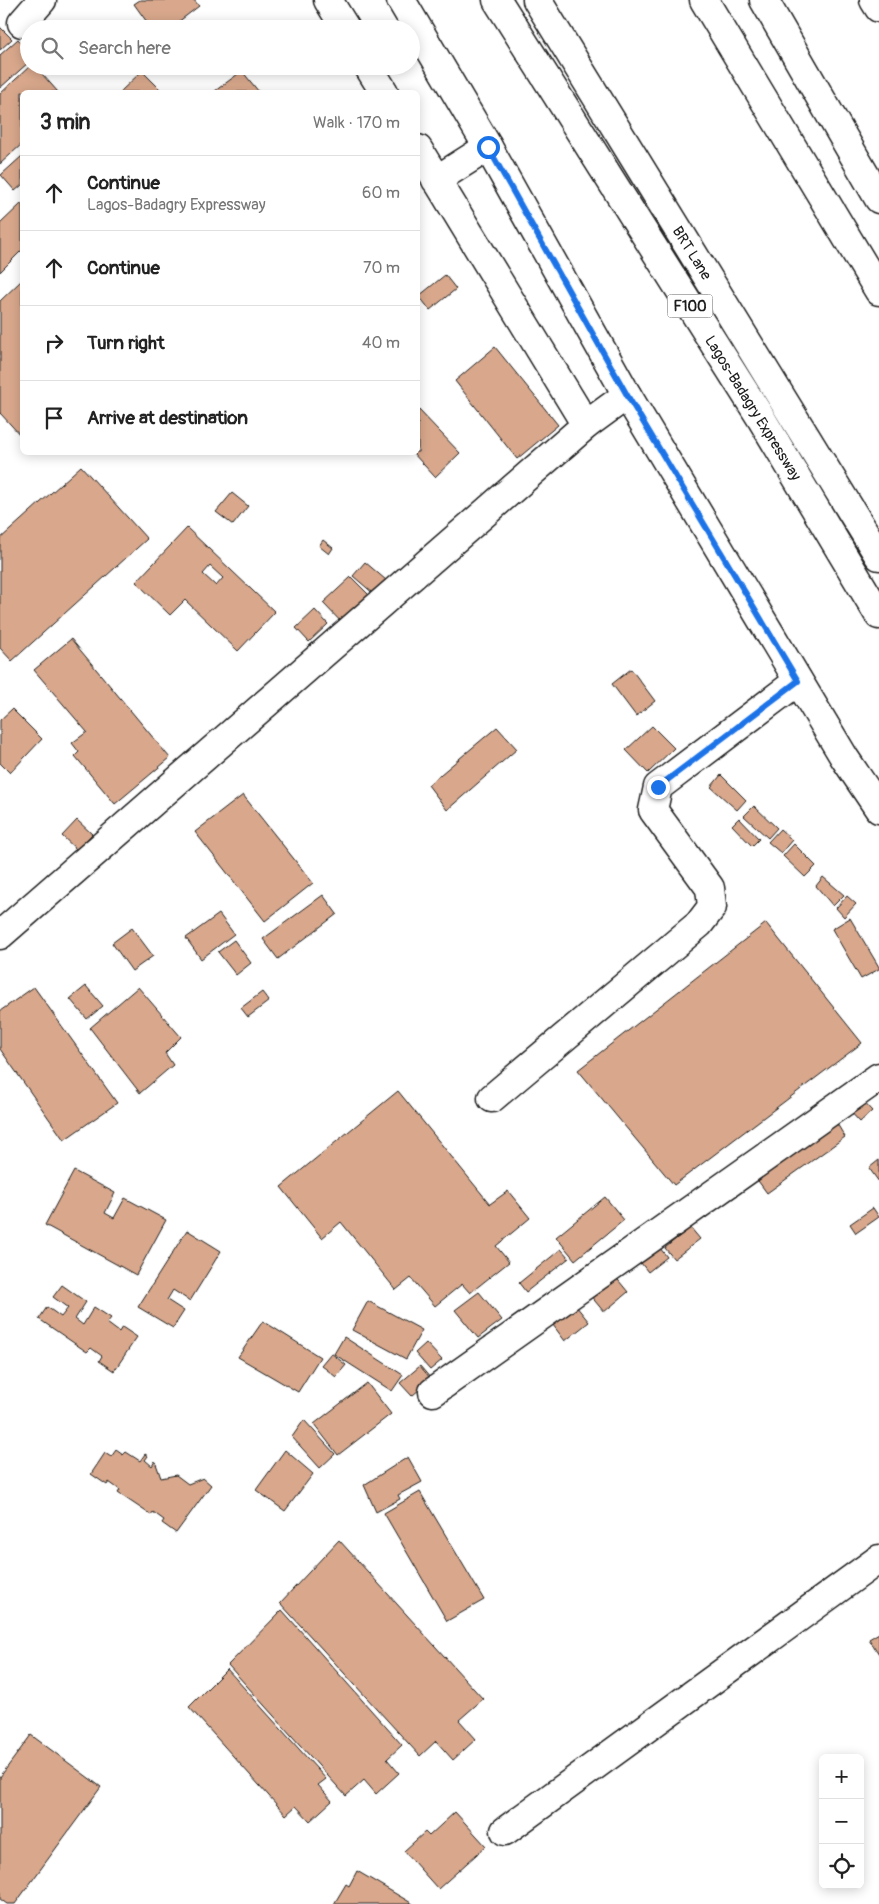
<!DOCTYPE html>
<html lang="en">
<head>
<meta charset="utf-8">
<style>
	:root { --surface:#fff; --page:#f6f6f6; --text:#222; --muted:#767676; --line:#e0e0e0 }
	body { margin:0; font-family:Pangolin,sans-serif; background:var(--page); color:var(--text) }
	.controls { position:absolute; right:15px; bottom:15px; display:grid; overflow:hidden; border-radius:8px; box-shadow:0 2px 12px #0003 }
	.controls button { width:45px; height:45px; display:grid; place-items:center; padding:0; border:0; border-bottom:1px solid var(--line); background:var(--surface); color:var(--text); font:25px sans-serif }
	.stop { position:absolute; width:15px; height:15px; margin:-11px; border:4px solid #1a73e8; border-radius:50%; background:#fff }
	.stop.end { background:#1a73e8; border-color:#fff; box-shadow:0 1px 5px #0008 }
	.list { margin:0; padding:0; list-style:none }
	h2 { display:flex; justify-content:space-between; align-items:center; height:65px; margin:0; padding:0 20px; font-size:21px }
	h2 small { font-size:16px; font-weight:400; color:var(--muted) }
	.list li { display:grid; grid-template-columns:32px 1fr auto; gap:15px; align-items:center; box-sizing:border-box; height:75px; padding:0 20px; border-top:1px solid var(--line) }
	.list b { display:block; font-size:19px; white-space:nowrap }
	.list p { margin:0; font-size:16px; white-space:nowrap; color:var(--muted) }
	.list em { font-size:16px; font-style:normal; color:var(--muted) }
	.icon { flex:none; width:28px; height:28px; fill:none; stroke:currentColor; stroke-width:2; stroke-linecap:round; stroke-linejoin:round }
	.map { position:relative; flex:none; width:879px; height:1904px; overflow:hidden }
	.search { position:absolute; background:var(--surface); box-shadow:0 2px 12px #0003; left:20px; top:20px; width:400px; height:55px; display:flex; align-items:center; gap:12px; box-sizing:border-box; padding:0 18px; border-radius:28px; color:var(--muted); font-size:19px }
	.panel { position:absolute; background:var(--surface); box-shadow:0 2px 12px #0003; left:20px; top:90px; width:400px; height:365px; border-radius:8px }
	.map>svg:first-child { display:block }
</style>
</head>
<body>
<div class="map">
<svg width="879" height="1904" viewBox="0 0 879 1904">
	<rect width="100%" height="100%" fill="#fff"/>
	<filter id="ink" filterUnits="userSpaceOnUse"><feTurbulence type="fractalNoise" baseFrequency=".02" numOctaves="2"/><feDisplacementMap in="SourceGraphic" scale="10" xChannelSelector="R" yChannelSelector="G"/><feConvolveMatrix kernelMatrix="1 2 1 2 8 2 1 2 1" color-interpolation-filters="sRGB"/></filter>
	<g filter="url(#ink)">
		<g fill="#d9a88c" stroke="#1c1c1c" fill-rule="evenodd">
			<path d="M140,0H194L199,6L169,29H152L134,4Z"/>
			<path d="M0,27L12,39L0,50Z"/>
			<path d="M18,39L29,51V62L0,88V55Z"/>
			<path d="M30,66H35L58,92H22V144L0,164V94Z"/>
			<path d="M142,71L163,92H120Z"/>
			<path d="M242,71L259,92H216L215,91Z"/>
			<path d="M22,156V185L15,191L1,175Z"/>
			<path d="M22,203V250L0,272V224Z"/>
			<path d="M445,275L456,289L430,310L419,296Z"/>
			<path d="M22,280V437L0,413V301Z"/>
			<path d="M495,347L558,425L517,459L455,381Z"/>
			<path d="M418,409L460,453L435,477L412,452H418Z"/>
			<path d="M81,466L147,539L12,661L0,648V539Z"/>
			<path d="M232,493L248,506L233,525L216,512Z"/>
			<path d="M187,528L275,612L238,651L185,600L170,615L136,582ZM210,566L223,578L216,586L203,574Z"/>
			<path d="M323,540L333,548L329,554L319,546Z"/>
			<path d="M365,562L386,580L374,594L353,576Z"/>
			<path d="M351,577L373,599L345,626L323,603Z"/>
			<path d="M315,610L328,624L309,642L296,628Z"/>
			<path d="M71,639L170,758L115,804L75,756L79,752L72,743L87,732L34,670Z"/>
			<path d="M631,669L655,701L636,716L612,684Z"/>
			<path d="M12,709L42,739L10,773L0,763V720Z"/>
			<path d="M652,726L674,748L648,773L626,750Z"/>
			<path d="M497,727L517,749L447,810L428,785Z"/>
			<path d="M721,775L746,800L737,810L711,787Z"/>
			<path d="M243,795L313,883L265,921L195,832Z"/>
			<path d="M754,806L777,828L768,838L744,816Z"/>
			<path d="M739,818L759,839L752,846L732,825Z"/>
			<path d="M77,820L92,834L77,850L62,836Z"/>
			<path d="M780,829L792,840L781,853L768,842Z"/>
			<path d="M794,844L816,866L805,877L783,856Z"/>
			<path d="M823,877L844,895L833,906L816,886Z"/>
			<path d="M323,895L337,914L278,959L263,939Z"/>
			<path d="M847,896L856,904L844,917L836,908Z"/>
			<path d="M219,914L234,934L201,959L186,938Z"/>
			<path d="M850,918L879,967V969L861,979L832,929Z"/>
			<path d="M766,923L862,1043L674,1185L578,1070Z"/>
			<path d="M132,928L153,956L132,971L112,943Z"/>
			<path d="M234,940L251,963L236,975L218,952Z"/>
			<path d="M86,986L103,1006L87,1019L70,999Z"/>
			<path d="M34,987L117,1103L64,1140L0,1049V1011Z"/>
			<path d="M138,987L181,1037L165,1053L173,1065L140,1093L90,1028Z"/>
			<path d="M262,992L269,1001L248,1017L241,1008Z"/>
			<path d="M398,1091L490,1204L508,1191L530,1218L496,1246L509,1262L470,1293L462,1284L435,1306L411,1278L396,1290L341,1222L322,1238L281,1187Z"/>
			<path d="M860,1098L872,1111L860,1122L848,1109Z"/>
			<path d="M833,1117L845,1137L767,1193L753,1174Z"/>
			<path d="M879,1160V1182L869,1168Z"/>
			<path d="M74,1171L115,1193L105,1213L114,1218L125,1198L166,1220L136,1275L45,1225Z"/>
			<path d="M605,1197L624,1220L575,1260L556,1237Z"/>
			<path d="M873,1208L879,1217L856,1233L850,1224Z"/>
			<path d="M690,1227L700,1239L674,1259L665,1248Z"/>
			<path d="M187,1230L221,1251L190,1301L173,1290L167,1300L184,1311L173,1328L138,1307Z"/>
			<path d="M656,1243L667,1257L648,1272L637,1258Z"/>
			<path d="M561,1249L569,1258L526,1292L519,1283Z"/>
			<path d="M614,1275L628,1292L604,1312L590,1295Z"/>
			<path d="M62,1285L86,1302L75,1319L83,1325L94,1307L111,1318L107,1323L119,1332L122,1327L137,1337L114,1371L99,1361L102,1356L91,1348L87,1352L39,1319L47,1307L61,1317L68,1308L53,1297Z"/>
			<path d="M479,1292L502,1320L478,1338L455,1310Z"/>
			<path d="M368,1301L422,1330L406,1359L352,1330Z"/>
			<path d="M576,1306L589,1322L565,1341L553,1325Z"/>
			<path d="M263,1321L320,1357L298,1392L238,1357Z"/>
			<path d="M344,1337L403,1375L392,1391L334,1354Z"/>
			<path d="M426,1343L442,1360L430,1370L415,1353Z"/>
			<path d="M331,1353L346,1365L336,1377L321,1365Z"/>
			<path d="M420,1366L431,1379L412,1396L400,1383Z"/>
			<path d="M367,1383L391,1414L338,1455L314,1424Z"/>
			<path d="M304,1420L335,1454L320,1468L292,1437Z"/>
			<path d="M116,1450L123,1455L126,1452L140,1461L145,1454L148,1456L145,1460L152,1466L155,1461L161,1478L176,1475L188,1484L203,1478L211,1485L176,1533L162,1523L164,1520L153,1512L151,1515L118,1493L120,1490L109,1482L107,1485L91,1474L105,1453L111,1457Z"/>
			<path d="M285,1450L313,1474L285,1511L256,1490Z"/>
			<path d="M408,1457L422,1482L398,1495L400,1499L376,1512L364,1485Z"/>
			<path d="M420,1492L484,1600L447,1621L384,1513Z"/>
			<path d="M339,1540L483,1699L459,1720L476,1739L453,1760L436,1741L420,1756L280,1603Z"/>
			<path d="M282,1610L402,1745L387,1759L399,1773L376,1794L364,1780L346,1796L228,1665Z"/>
			<path d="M879,1633V1654L869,1639Z"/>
			<path d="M227,1669L326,1779L318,1785L332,1801L310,1821L296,1806L286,1815L189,1707Z"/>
			<path d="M31,1735L101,1787L15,1904H7L0,1899V1777Z"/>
			<path d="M455,1812L486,1846L438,1889L404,1851L425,1832L429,1836Z"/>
			<path d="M357,1871L413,1904H334L346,1884L349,1886Z"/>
		</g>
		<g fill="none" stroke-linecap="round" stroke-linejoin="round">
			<g stroke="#1c1c1c" stroke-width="31">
				<g id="minor">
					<path d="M328,0L346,29"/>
					<path d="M537,0L879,556"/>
					<path d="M704,0L879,291"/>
					<path d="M22,23L42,0"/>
					<path d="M368,66L384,92"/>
					<path d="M418,149L586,425"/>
					<path d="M436,180L488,147"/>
					<path d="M0,935L586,425L627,395"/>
					<path d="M492,1098L699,924L712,907L710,888L653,810L658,787L798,681"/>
					<path d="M433,1392L879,1077"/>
					<path d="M505,1831L879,1559"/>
				</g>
			</g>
			<g stroke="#1c1c1c" stroke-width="31">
				<g id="major">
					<path d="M401,0L488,147L627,395L844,757L879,809"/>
					<path d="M874,0L879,8"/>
				</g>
			</g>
			<g stroke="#1c1c1c" stroke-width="31">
				<g id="highway">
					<path d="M497,0L761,418L879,615"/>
					<path d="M764,0L879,199"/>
				</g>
			</g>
			<use href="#minor" stroke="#fff" stroke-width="28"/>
			<use href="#major" stroke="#fff" stroke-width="28"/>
			<use href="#highway" stroke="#fff" stroke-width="28"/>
		</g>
	</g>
	<g fill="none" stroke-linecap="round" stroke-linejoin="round" filter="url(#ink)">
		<path stroke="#1a73e8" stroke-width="6" d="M488,147L627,395L798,681L658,787"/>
	</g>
	<g text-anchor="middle" stroke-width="4.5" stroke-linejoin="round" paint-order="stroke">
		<rect fill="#fff" stroke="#606060" stroke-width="1" x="667.5" y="294.5" width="45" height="23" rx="4"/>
		<g font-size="14" font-weight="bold" fill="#1c1c1c">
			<text x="690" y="311">F100</text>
		</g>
		<g font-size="15" fill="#1c1c1c" stroke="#fff">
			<text transform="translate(692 253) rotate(58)" y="5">BRT Lane</text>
			<text transform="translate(753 408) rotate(58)" y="5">Lagos-Badagry Expressway</text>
		</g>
	</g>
</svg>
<div class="controls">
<button>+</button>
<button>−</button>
<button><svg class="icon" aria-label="locate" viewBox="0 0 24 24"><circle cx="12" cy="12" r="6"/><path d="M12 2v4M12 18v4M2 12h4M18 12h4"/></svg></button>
</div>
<div class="stop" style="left:488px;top:147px"></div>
<div class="stop end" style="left:658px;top:787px"></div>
<div class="search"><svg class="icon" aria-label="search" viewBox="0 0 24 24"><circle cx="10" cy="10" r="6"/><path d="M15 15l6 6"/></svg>Search here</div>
<section class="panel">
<h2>3 min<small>Walk · 170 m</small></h2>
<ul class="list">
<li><svg class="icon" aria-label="ahead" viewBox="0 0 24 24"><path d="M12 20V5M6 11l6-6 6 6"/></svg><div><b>Continue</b><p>Lagos-Badagry Expressway</p></div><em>60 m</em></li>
<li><svg class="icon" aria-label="ahead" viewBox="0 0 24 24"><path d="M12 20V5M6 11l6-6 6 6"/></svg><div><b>Continue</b></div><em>70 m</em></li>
<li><svg class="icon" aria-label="right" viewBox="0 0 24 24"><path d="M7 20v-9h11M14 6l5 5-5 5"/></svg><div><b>Turn right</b></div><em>40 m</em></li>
<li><svg class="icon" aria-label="arrive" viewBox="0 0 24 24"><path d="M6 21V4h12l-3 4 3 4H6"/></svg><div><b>Arrive at destination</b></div></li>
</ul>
</section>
</div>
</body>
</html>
